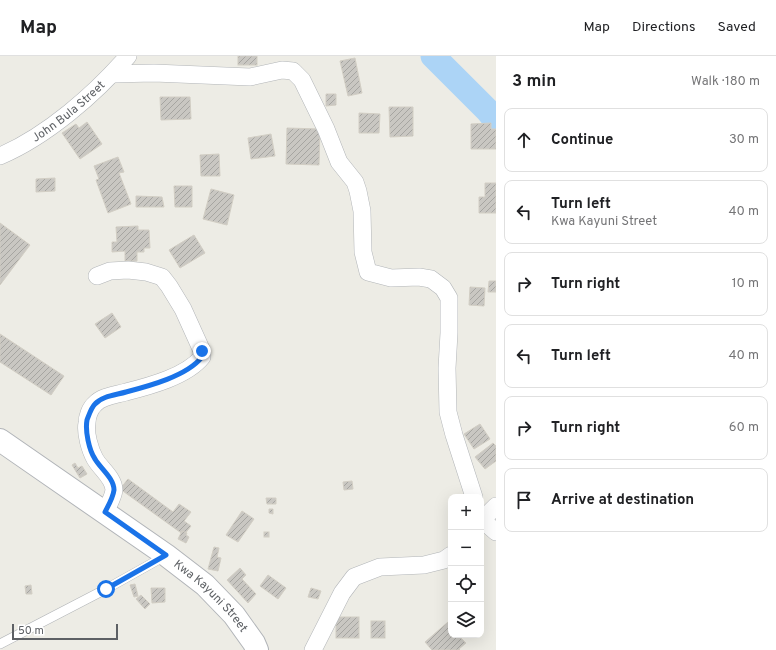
<!DOCTYPE html>
<html lang="en">
<head>
<meta charset="utf-8">
<style>
	:root { --surface:#fff; --page:#f6f6f6; --text:#202124; --muted:#757577; --line:#e0e0e0 }
	body { margin:0; font-family:Overpass,sans-serif; background:var(--page); color:var(--text) }
	.controls { position:absolute; right:12px; bottom:12px; display:grid; overflow:hidden; border-radius:8px; box-shadow:0 4px 16px #0002 }
	.controls button { width:36px; height:36px; display:grid; place-items:center; padding:0; border:0; border-bottom:1px solid var(--line); background:var(--surface); color:var(--text); font:20px sans-serif }
	.scale { position:absolute; left:12px; bottom:10px; width:106px; box-sizing:border-box; padding-left:4px; border:2px solid #5d6064; border-top:0; font-size:11px; line-height:14px; white-space:nowrap; color:#5d6064; -webkit-text-stroke:3px #fff; paint-order:stroke }
	.stop { position:absolute; width:12px; height:12px; margin:-9px; border:3px solid #1a73e8; border-radius:50%; background:#fff }
	.stop.end { background:#1a73e8; border-color:#fff; box-shadow:0 1px 4px #0008 }
	.list { margin:0; padding:0; list-style:none }
	h2 { display:flex; justify-content:space-between; align-items:center; height:52px; margin:0; padding:0 16px; font-size:17px }
	h2 small { font-size:13px; font-weight:400; color:var(--muted) }
	.list li { display:grid; grid-template-columns:26px 1fr auto; gap:12px; align-items:center; box-sizing:border-box; height:64px; margin:0 8px 8px; padding:0 8px; border:1px solid var(--line); border-radius:8px }
	.list b { display:block; font-size:15px; white-space:nowrap }
	.list p { margin:0; font-size:13px; white-space:nowrap; color:var(--muted) }
	.list em { font-size:13px; font-style:normal; color:var(--muted) }
	.icon { flex:none; width:22px; height:22px; fill:none; stroke:currentColor; stroke-width:2; stroke-linecap:round; stroke-linejoin:round }
	.map { position:relative; flex:none; width:496px; height:594px; overflow:hidden }
	header { display:flex; align-items:center; gap:24px; box-sizing:border-box; height:56px; padding:0 20px; background:var(--surface); border-bottom:1px solid var(--line) }
	header strong { font-size:19px }
	nav { display:flex; gap:22px; margin-inline-start:auto; font-size:14px }
	main { display:flex }
	aside { flex:1; background:var(--surface) }
	.map>svg:first-child { display:block }
</style>
</head>
<body>
<header>
<strong>Map</strong>
<nav><a>Map</a><a>Directions</a><a>Saved</a></nav>
</header>
<main>
<div class="map">
<svg width="496" height="594" viewBox="0 0 496 594">
	<defs>
		<pattern id="building-hatch" width="6" height="6" patternUnits="userSpaceOnUse"><rect width="6" height="6" fill="#c9c7c2"/><path d="M-1 1l2-2M0 6l6-6M5 7l2-2" fill="none" stroke="#a6a5a1"/></pattern>
	</defs>
	<rect width="100%" height="100%" fill="#edece5"/>
	<g fill="none" stroke-linecap="round" stroke-linejoin="round">
		<path stroke="#acd4f6" stroke-width="25" d="M433,0L488,55L496,65"/>
	</g>
	<g fill="url(#building-hatch)" stroke="#d2cec4">
		<rect x="238" y="0" width="19" height="9"/>
		<path d="M355,2L362,37L348,40L340,5Z"/>
		<path d="M326,38H336V49L326,50Z"/>
		<path d="M160,41H190L191,63L161,64Z"/>
		<path d="M389,51H413V80L390,81Z"/>
		<path d="M359,57L380,58L379,77H359Z"/>
		<path d="M87,66L102,88L80,103L62,77L76,68L79,72Z"/>
		<path d="M491,67V73H496V93H471V68Z"/>
		<path d="M287,72L320,73L319,109L286,108Z"/>
		<path d="M271,78L275,100L251,103L248,82Z"/>
		<path d="M219,98L220,120H201L200,99Z"/>
		<path d="M118,101L124,116L119,117L131,148L108,157L96,124L99,123L94,110Z"/>
		<path d="M55,122V135L36,136V123Z"/>
		<path d="M485,127H496V157H479V141H485Z"/>
		<path d="M174,130H192V151H175Z"/>
		<path d="M211,133L234,139L227,169L203,163Z"/>
		<path d="M136,140L162,141L164,151H136Z"/>
		<path d="M0,167L30,189L0,229Z"/>
		<path d="M138,170V174H149L150,192H144V196H137V205H125V195L112,196V186H117L116,171Z"/>
		<path d="M194,179L205,197L180,212L169,194Z"/>
		<path d="M489,225H496V236H488Z"/>
		<path d="M470,231L485,232L484,250L469,249Z"/>
		<path d="M112,257L121,271L105,282L95,268Z"/>
		<path d="M0,278L64,320L51,339L0,306Z"/>
		<path d="M480,368L490,383L474,393L464,378Z"/>
		<path d="M493,387L496,390V405L485,413L475,401Z"/>
		<path d="M75,407L78,412L82,410L87,418L80,422L72,409Z"/>
		<path d="M128,423L173,456L179,448L191,456L184,465L191,470L184,479L120,433Z"/>
		<path d="M352,425L353,433L344,434L343,426Z"/>
		<path d="M266,442H276V448H267Z"/>
		<path d="M269,453H273V458L269,457Z"/>
		<path d="M242,455L254,463L238,486L226,479Z"/>
		<path d="M182,475L187,477L186,479L189,481L186,487L178,483Z"/>
		<rect x="264" y="476" width="5" height="5"/>
		<path d="M214,491L219,492L217,501L221,502L218,515L208,513Z"/>
		<path d="M240,512L246,519L242,523L256,538L248,547L227,524Z"/>
		<path d="M268,519L286,532L278,543L260,530Z"/>
		<path d="M135,528L138,540L134,541L130,529Z"/>
		<path d="M31,529L32,538H26L25,530Z"/>
		<path d="M151,532H165V546L152,547Z"/>
		<path d="M311,532L321,535L318,543L308,541Z"/>
		<path d="M141,539L150,548L145,553L136,543Z"/>
		<rect x="336" y="561" width="23" height="21"/>
		<rect x="371" y="565" width="14" height="17"/>
		<path d="M448,566L451,570V579H458L466,587L459,593L460,594H432L425,586Z"/>
	</g>
	<g fill="none" stroke-linecap="round" stroke-linejoin="round">
		<g stroke="#b2b5b8" stroke-width="10">
			<path id="lane" d="M0,588L106,533L165,500"/>
		</g>
		<g stroke="#b2b5b8" stroke-width="18">
			<g id="street">
				<path d="M112,18L154,17L250,21L282,14L293,15L302,24L326,73L339,106L355,126L358,135L362,155L363,196L368,216L391,222L419,221L431,223L443,232L449,242V277L447,312L448,356L454,379L474,441"/>
				<path id="s1" d="M0,100C47,80 95,38 128,0"/>
				<path d="M97,220L110,215L128,214L146,216L162,221L169,230L183,253L202,295V301C187,320 150,330 126,336C116,339 102,340 95,348C90,352 87,361 87,367C85,377 90,394 95,403C100,412 114,422 114,434C113,442 108,450 105,456"/>
				<path d="M481,463L496,476"/>
				<path d="M481,465L496,450"/>
				<path d="M313,594L342,537L354,521L380,511L424,509L444,504L451,499"/>
			</g>
		</g>
		<g stroke="#b1b4b8" stroke-width="24">
			<g id="secondary">
				<path id="s2" d="M0,384L166,499L205,529L234,559L254,587L257,594"/>
			</g>
		</g>
		<use href="#lane" stroke="#fff" stroke-width="9"/>
		<use href="#street" stroke="#fff" stroke-width="17"/>
		<use href="#secondary" stroke="#fff" stroke-width="22"/>
	</g>
	<g fill="none" stroke-linecap="round" stroke-linejoin="round">
		<path stroke="#1a73e8" stroke-width="5" d="M106,533L166,499L105,456C108,450 113,442 114,434C114,422 100,412 95,403C89,394 85,375 87,364C89,359 91,352 95,348C102,340 116,339 126,336C149,330 187,320 202,301V295"/>
	</g>
	<g text-anchor="middle" stroke-width="3" stroke-linejoin="round" paint-order="stroke">
		<g font-size="12" fill="#5d6064" stroke="#fff">
			<text dy="4" stroke="none"><textPath href="#s1" startOffset="82">John Bula Street</textPath></text>
			<text dy="4" stroke="none"><textPath href="#s2" startOffset="263">Kwa Kayuni Street</textPath></text>
		</g>
	</g>
</svg>
<div class="controls">
<button>+</button>
<button>−</button>
<button><svg class="icon" aria-label="locate" viewBox="0 0 24 24"><circle cx="12" cy="12" r="6"/><path d="M12 2v4M12 18v4M2 12h4M18 12h4"/></svg></button>
<button><svg class="icon" aria-label="layers" viewBox="0 0 24 24"><path d="M12 4l9 5-9 5-9-5zM3 14l9 5 9-5"/></svg></button>
</div>
<div class="scale">50 m</div>
<div class="stop" style="left:106px;top:533px"></div>
<div class="stop end" style="left:202px;top:295px"></div>
</div>
<aside>
<h2>3 min<small>Walk · 180 m</small></h2>
<ul class="list">
<li><svg class="icon" aria-label="ahead" viewBox="0 0 24 24"><path d="M12 20V5M6 11l6-6 6 6"/></svg><div><b>Continue</b></div><em>30 m</em></li>
<li><svg class="icon" aria-label="left" viewBox="0 0 24 24"><path d="M17 20v-9H6M10 6l-5 5 5 5"/></svg><div><b>Turn left</b><p>Kwa Kayuni Street</p></div><em>40 m</em></li>
<li><svg class="icon" aria-label="right" viewBox="0 0 24 24"><path d="M7 20v-9h11M14 6l5 5-5 5"/></svg><div><b>Turn right</b></div><em>10 m</em></li>
<li><svg class="icon" aria-label="left" viewBox="0 0 24 24"><path d="M17 20v-9H6M10 6l-5 5 5 5"/></svg><div><b>Turn left</b></div><em>40 m</em></li>
<li><svg class="icon" aria-label="right" viewBox="0 0 24 24"><path d="M7 20v-9h11M14 6l5 5-5 5"/></svg><div><b>Turn right</b></div><em>60 m</em></li>
<li><svg class="icon" aria-label="arrive" viewBox="0 0 24 24"><path d="M6 21V4h12l-3 4 3 4H6"/></svg><div><b>Arrive at destination</b></div></li>
</ul>
</aside>
</main>
</body>
</html>
